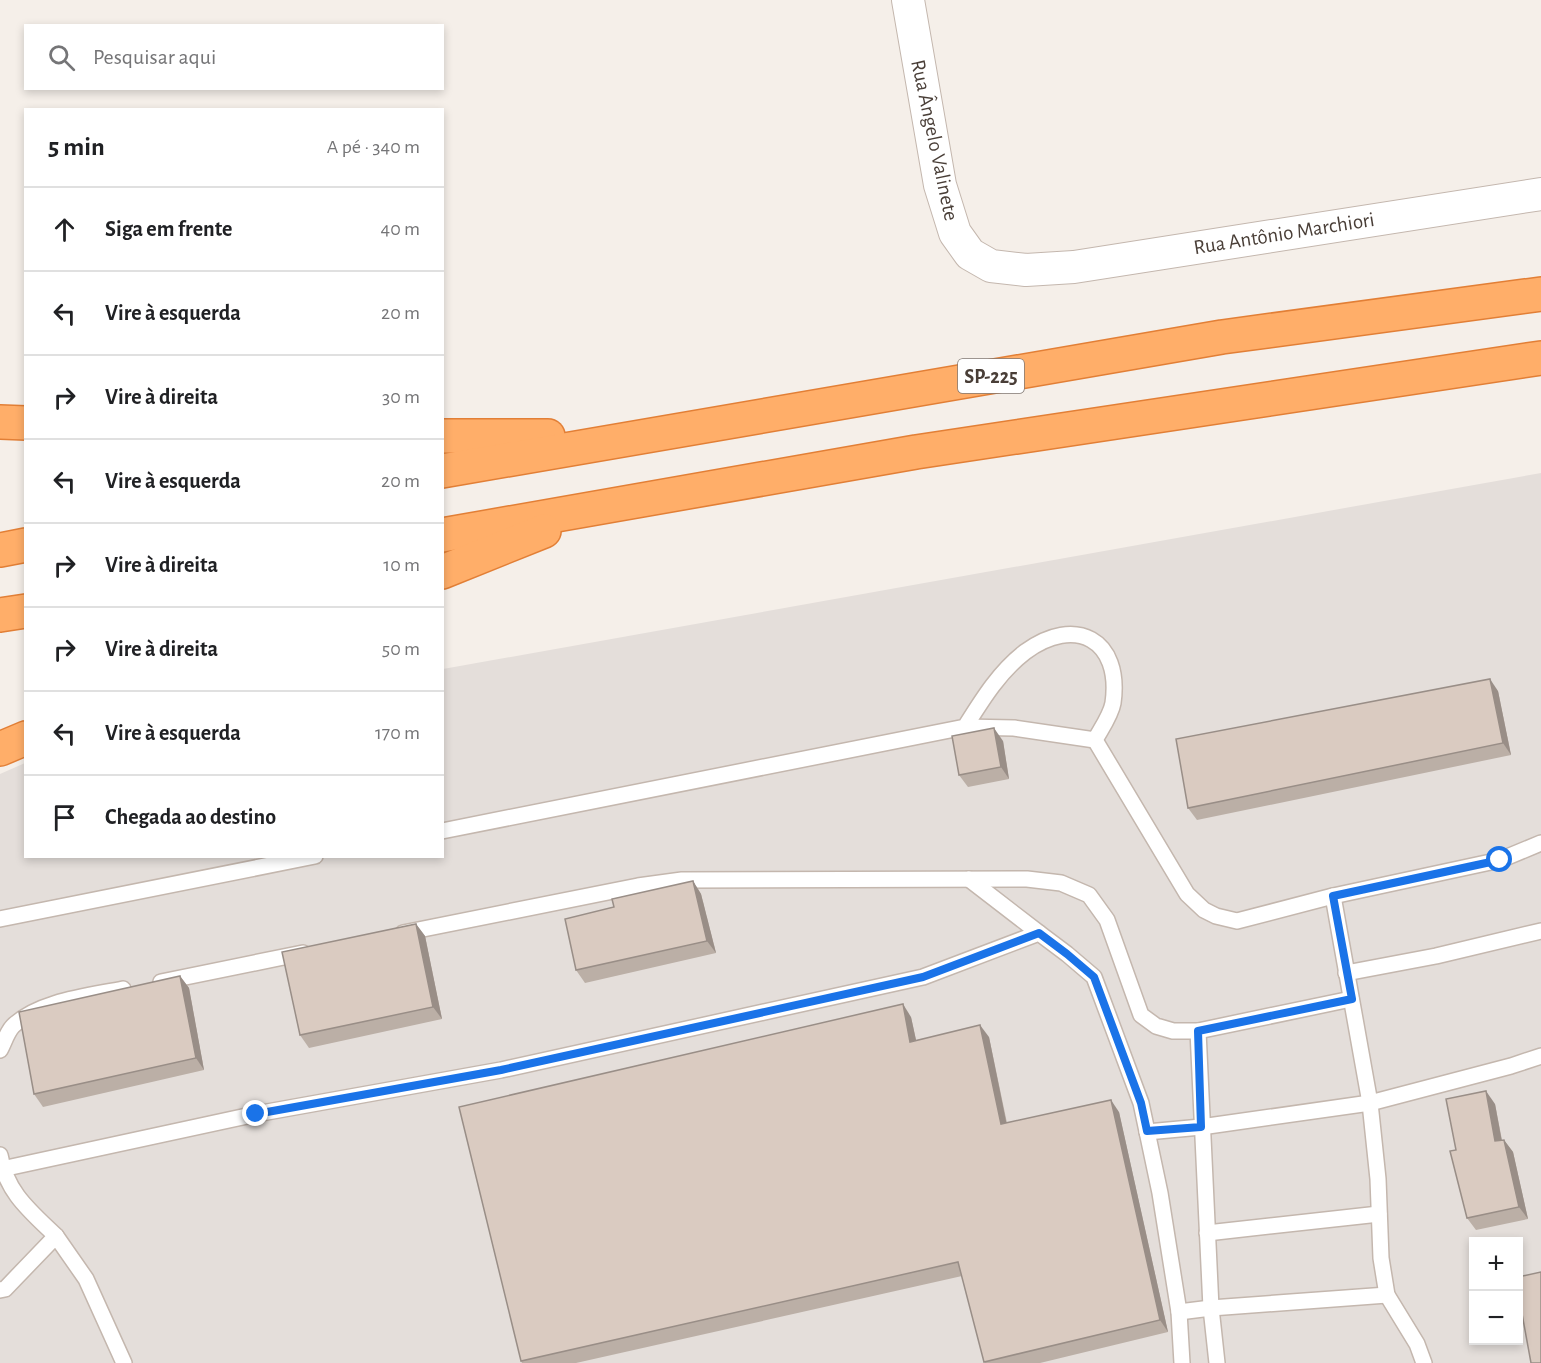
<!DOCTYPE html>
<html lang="pt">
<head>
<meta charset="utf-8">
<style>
	:root { --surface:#fff; --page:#f2f2f2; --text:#202124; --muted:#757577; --line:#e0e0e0 }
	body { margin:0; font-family:"Alegreya Sans",sans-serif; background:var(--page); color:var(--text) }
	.controls { position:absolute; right:18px; bottom:18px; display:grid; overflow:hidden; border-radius:0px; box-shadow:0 3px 9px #0003 }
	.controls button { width:54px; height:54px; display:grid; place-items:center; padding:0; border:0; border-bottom:2px solid var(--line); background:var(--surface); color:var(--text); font:30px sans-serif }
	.stop { position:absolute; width:18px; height:18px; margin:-14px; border:4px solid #1a73e8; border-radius:50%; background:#fff }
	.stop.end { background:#1a73e8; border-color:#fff; box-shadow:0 2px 6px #0008 }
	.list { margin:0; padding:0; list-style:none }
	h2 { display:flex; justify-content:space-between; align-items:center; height:78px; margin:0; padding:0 24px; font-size:26px }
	h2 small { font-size:20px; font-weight:400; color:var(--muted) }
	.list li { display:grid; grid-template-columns:39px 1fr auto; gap:18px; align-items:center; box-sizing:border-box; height:84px; padding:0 24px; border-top:2px solid var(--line) }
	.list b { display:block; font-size:22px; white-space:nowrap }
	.list em { font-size:20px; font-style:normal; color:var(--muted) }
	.icon { flex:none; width:33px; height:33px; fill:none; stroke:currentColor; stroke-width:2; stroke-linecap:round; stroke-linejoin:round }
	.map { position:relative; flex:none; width:1541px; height:1363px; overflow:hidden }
	.search { position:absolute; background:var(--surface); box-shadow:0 3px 9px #0003; left:24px; top:24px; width:420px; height:66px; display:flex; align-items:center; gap:15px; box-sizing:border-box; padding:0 21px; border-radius:0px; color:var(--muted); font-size:22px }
	.panel { position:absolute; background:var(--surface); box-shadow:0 3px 9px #0003; left:24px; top:108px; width:420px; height:750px; border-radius:0px }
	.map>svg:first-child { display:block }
</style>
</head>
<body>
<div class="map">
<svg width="1541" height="1363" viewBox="0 0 1541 1363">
	<rect width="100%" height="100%" fill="#f5efe9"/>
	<path fill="#e4deda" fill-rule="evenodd" d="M1541,473V1363H0V774L25,763L26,856H442L443,669ZM1474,1242H1518V1340H1474Z"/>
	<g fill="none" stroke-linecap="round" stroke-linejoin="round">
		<g stroke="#c4b7ae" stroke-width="18">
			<g id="service">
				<path d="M965,727L1014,728L1095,740"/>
				<path d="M442,831L965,727C982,700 999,672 1025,652C1075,615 1122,639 1113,703C1111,715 1101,729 1095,740L1187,894L1204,910L1216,916L1237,921L1333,896L1500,860L1541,843"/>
				<path d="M969,879L1039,933"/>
				<path d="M1333,896L1370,1103L1378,1179L1381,1258L1387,1295L1417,1344L1424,1363"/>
				<path d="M0,919L315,856"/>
				<path d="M403,933L638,886L682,880L1027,879L1061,883L1089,895L1107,920L1141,1015L1156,1026L1173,1031H1198L1351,999"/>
				<path d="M1346,973L1436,956L1541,931"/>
				<path d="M161,982L303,953"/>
				<path d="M1198,1031L1211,1308L1217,1363"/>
				<path d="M0,1050C4,1043 7,1032 13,1026C39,1001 89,996 123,989"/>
				<path d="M1147,1132L1201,1127L1370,1103L1511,1066L1541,1056"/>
				<path d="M0,1155C6,1192 30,1211 56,1236"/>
				<path d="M2,1169L256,1114L501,1070L923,977L1039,933L1067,954L1094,977L1141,1103L1160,1193L1179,1312L1182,1363"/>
				<path d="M1207,1233L1379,1214"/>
				<path d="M0,1290L5,1289L56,1236L86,1279L124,1363"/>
				<path d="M1179,1312L1211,1308L1387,1295"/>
			</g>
		</g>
		<g stroke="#c4b7ae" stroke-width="34">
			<path id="minor" d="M908,0L940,185L955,233L970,254L991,266L1026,270L1074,267L1541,194"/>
		</g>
		<g stroke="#e27f36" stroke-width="36">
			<g id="motorway">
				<path d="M0,422L26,423"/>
				<path d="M442,436H548"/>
				<path d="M442,471L1222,337L1541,294"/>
				<path d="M442,535L916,452L1541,358"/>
				<path d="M0,550L26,545"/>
				<path d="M442,572L544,531"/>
				<path d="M0,615L26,611"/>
				<path d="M0,749L26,738"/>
			</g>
		</g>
		<use href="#service" stroke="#fff" stroke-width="15"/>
		<use href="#minor" stroke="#fff" stroke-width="32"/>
		<use href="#motorway" stroke="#ffae69" stroke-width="33"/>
	</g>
	<g fill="#bbafa6">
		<path d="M1498,691L1511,755L1197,820L1188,808Z"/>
		<path d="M1003,741L1009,779L968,787L959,775Z"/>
		<path d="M693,881L701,894L716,953L585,983L576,970Z"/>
		<path d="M416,924L425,936L442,1019L309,1048L300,1035Z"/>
		<path d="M180,976L189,988L204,1070L43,1107L34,1094Z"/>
		<path d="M911,1017L916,1040L989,1037L1007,1123L1119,1112L1168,1332L1040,1363H985L962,1276L576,1363H522L521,1361Z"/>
		<path d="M1495,1104L1502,1140H1504L1513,1152L1528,1219L1476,1230L1467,1218L1456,1150Z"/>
	</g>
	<g fill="#998e87">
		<path d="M1490,679L1498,691L1511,755L1503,743Z"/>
		<path d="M994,728L1003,741L1009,779L1001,767Z"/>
		<path d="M693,881L701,894L716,953L707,941Z"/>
		<path d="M416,924L425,936L442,1019L433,1007Z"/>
		<path d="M180,976L189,988L204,1070L196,1058Z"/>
		<path d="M903,1004L911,1017L919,1054L910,1042Z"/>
		<path d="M980,1025L989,1037L1009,1136L1001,1124Z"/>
		<path d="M1486,1091L1495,1104L1504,1153L1495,1141Z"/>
		<path d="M1111,1100L1119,1112L1168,1332L1160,1320Z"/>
		<path d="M1504,1140L1513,1152L1528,1219L1519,1207Z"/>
	</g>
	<g fill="#dacbc1" stroke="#998e87" stroke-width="1.5">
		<path d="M1490,679L1503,743L1188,808L1176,739Z"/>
		<path d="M994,728L1001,767L959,775L952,736Z"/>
		<path d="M693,881L707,941L576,970L565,919L614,907L612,899Z"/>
		<path d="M416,924L433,1007L300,1035L282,952Z"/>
		<path d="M180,976L196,1058L34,1094L19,1012Z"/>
		<path d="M903,1004L910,1042L980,1025L1001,1124L1111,1100L1160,1320L984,1362L958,1262L521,1361L459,1107Z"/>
		<path d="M1486,1091L1495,1141L1504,1140L1519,1207L1467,1218L1450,1151L1456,1150L1446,1099Z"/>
		<path d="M1541,1272V1363H1531L1518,1292V1277Z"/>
	</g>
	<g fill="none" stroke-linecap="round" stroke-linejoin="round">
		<path stroke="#1a73e8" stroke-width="8" d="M256,1114L501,1070L923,977L1039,933L1067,954L1094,977L1141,1103L1147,1131L1201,1127L1198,1031L1352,999L1333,896L1500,860"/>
	</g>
	<g text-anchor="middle" stroke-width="4.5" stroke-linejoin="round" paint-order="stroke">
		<rect fill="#fff" stroke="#807873" stroke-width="1.5" x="958" y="359" width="66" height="34" rx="4.5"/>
		<g font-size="20" font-weight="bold" fill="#493e37">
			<text x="991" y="383">SP-225</text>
		</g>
		<g font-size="21" fill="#493e37" stroke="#fff">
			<text transform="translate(935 140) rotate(78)" y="7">Rua Ângelo Valinete</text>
			<text transform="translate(1284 233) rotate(-9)" y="7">Rua Antônio Marchiori</text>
		</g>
	</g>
</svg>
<div class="controls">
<button>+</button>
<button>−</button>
</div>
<div class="stop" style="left:1500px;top:860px"></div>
<div class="stop end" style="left:256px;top:1114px"></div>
<div class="search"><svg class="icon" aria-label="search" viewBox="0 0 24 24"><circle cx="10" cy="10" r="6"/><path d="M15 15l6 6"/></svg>Pesquisar aqui</div>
<section class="panel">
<h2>5 min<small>A pé · 340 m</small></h2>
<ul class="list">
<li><svg class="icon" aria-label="ahead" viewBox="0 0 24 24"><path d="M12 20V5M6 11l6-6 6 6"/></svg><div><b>Siga em frente</b></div><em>40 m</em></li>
<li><svg class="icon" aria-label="left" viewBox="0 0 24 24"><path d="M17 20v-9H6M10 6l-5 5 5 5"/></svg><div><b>Vire à esquerda</b></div><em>20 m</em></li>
<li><svg class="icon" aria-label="right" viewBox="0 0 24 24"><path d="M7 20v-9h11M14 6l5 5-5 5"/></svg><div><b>Vire à direita</b></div><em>30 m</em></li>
<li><svg class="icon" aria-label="left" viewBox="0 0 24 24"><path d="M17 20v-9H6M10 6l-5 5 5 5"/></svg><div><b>Vire à esquerda</b></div><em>20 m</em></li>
<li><svg class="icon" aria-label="right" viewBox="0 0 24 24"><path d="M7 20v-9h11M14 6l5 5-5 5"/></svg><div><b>Vire à direita</b></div><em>10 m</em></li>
<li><svg class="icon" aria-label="right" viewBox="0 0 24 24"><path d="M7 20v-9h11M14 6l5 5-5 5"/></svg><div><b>Vire à direita</b></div><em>50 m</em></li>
<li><svg class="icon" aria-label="left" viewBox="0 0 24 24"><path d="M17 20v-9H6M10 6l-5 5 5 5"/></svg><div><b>Vire à esquerda</b></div><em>170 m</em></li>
<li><svg class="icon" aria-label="arrive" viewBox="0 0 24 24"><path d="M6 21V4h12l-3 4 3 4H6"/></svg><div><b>Chegada ao destino</b></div></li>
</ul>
</section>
</div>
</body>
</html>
